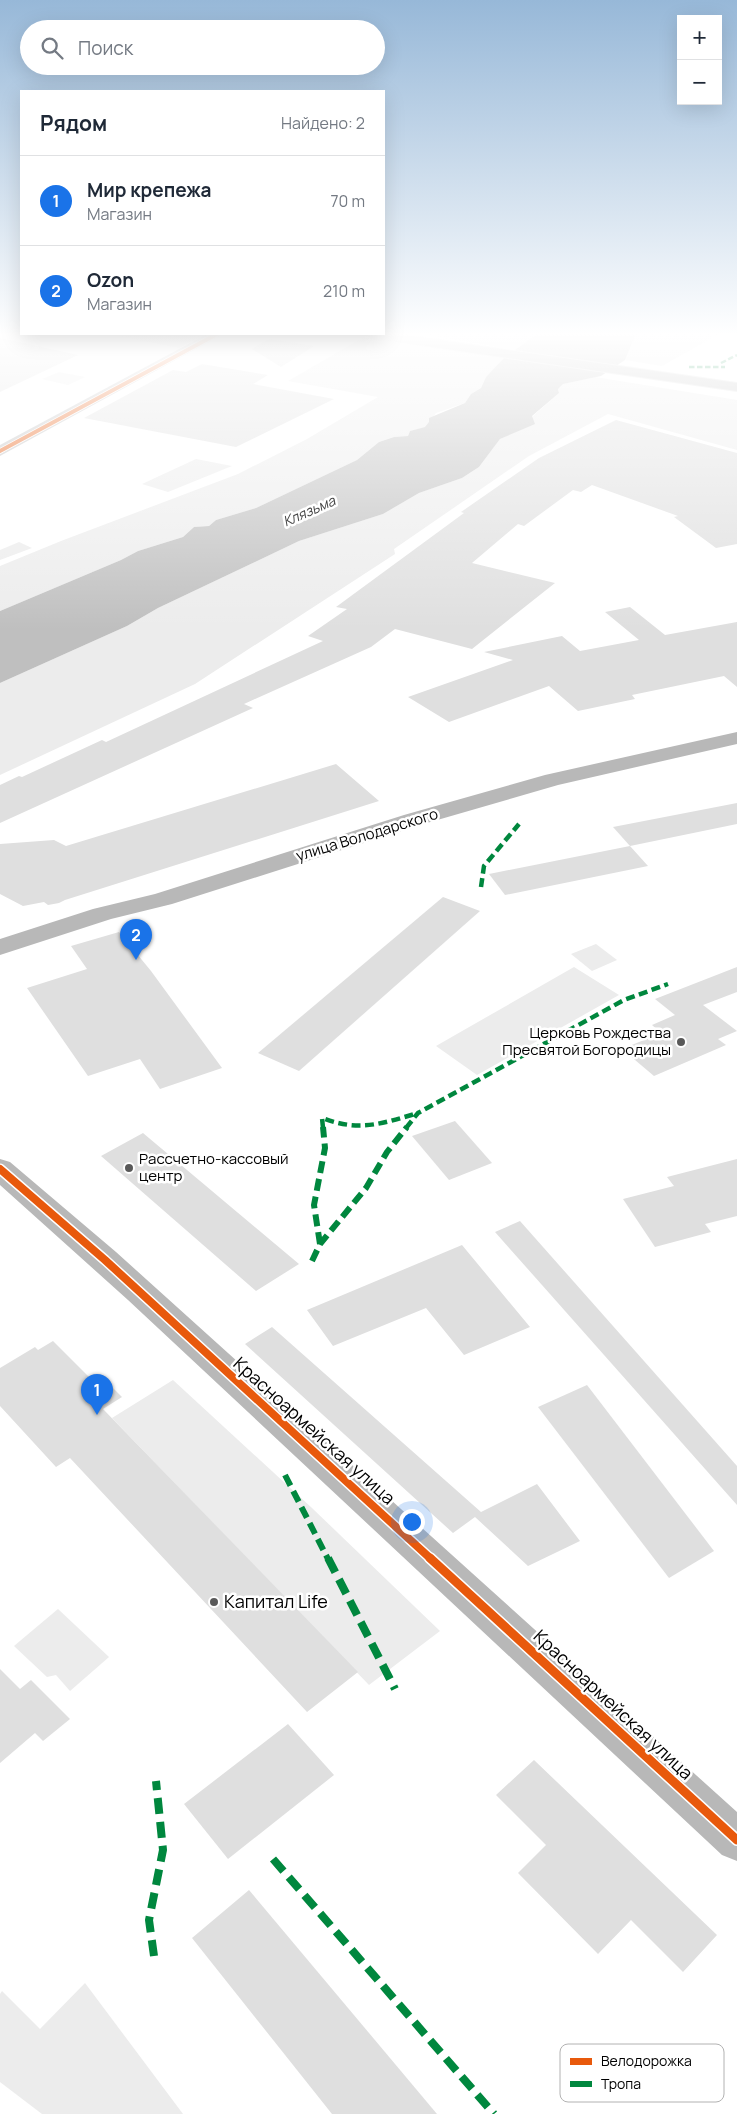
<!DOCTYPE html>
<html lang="ru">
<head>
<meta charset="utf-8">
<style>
	:root { --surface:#fff; --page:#f6f6f7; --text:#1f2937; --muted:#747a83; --line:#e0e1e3; --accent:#1a73e8 }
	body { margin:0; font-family:Manrope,sans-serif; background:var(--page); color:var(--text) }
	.controls { position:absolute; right:15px; top:15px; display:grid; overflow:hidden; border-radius:0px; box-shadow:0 5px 20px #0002 }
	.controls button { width:45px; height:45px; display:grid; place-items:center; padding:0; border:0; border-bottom:1px solid var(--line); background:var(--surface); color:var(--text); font:25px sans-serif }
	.you { position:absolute; left:411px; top:1521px; width:18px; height:18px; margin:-12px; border:4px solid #fff; border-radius:50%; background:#1a73e8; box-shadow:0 0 0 8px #1a73e833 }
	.badge { display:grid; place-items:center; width:32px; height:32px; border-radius:50%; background:var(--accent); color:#fff; font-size:16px; font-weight:700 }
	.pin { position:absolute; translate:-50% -41px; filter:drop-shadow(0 1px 2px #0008) }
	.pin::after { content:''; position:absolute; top:26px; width:18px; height:15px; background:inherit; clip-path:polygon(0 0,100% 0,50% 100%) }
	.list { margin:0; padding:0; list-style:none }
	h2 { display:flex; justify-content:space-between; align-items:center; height:65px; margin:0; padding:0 20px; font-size:21px }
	h2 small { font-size:16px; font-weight:400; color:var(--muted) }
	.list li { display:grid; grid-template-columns:32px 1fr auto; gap:15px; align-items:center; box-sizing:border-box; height:90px; padding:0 20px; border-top:1px solid var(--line) }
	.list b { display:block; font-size:19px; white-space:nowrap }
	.list p { margin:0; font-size:16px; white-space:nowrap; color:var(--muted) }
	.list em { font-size:16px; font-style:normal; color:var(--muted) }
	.icon { flex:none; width:28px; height:28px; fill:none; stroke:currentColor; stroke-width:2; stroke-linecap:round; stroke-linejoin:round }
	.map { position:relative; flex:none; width:737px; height:2114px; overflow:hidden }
	.search { position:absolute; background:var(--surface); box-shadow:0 5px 20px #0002; left:20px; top:20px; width:365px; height:55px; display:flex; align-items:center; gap:12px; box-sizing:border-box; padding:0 18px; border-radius:28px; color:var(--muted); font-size:19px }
	.panel { position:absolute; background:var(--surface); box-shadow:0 5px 20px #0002; left:20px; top:90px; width:365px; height:245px; border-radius:0px }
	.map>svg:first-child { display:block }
</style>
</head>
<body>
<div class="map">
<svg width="737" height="2114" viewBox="0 0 737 2114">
	<rect width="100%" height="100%" fill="#fff"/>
	<g fill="#ececec">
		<path d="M108,334H205L179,348Z"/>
		<path d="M422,334H537L515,350Z"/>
		<path d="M636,334H719L662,366L625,360Z"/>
		<path d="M364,337L505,358L486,377L481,388L471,394L465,403L436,413L426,427L410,431L408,436L394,437L379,442L357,460L256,508L216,520L209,526L194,527L183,537L138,551L121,560L0,611V566L61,541L238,474L307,439L378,397L288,381Z"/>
		<path d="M59,372L85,377L68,385L42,379Z"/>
		<path d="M595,377L737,400V450L608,414L529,456L394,549L395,554L195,684L0,775V683L127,626L158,608L299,541L383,514L419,493L462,478L479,467L500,439L515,432L559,393L558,389L563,384Z"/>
		<path d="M196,459L232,466L168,492L142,484Z"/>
		<path d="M19,542L32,548L0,560V550Z"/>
		<path d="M596,944L617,960L592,971L571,954Z"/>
		<path d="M574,967L619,995L477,1075L436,1046Z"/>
		<path d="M173,1380L312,1508L440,1631L369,1685L112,1418Z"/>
		<path d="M58,1609L109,1657L70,1691L56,1675L47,1677L14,1646Z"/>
		<path d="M85,1983L183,2114H42L0,2082V1994L2,1991L40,2029Z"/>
	</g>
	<path fill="#bfbfbf" d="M537,334H636L625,360L601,376L563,384L558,389L559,393L532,416L535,424L500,439L479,467L462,478L419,493L383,514L299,541L158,608L127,626L0,683V611L121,560L138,551L183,537L194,527L209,526L216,520L256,508L357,460L379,442L394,437L408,436L410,431L425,427L429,422V418L465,403L471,394L481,388L486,377L504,358Z"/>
	<g fill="#dfdfdf">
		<path d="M0,338L78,355L0,392Z"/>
		<path d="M269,339L314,346L281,367L252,349Z"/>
		<path d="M202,364L268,375L253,384L334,399L236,447L84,418L173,370L186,372Z"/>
		<path d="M616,420L737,453V544L716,548L674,517L678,516L592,485L581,492L573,490L524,526L518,524L472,563L555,583L472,649L395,629L371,647L244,704L253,708L0,823V785L19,776L22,777L102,740L106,742L323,641L308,636L347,609L336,607L464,513L461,512L539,458Z"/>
		<path d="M630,607L665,635L737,622V687L724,676L632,695L635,699L578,711L549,686L449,722L408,697L513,660L484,652L562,636L580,651L639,640L605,612Z"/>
		<path d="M336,764L379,801L65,900L59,903L48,905L44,902L23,906L0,894V844L54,840L66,846Z"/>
		<path d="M737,803V824L630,846L613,827Z"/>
		<path d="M630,846L648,866L505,895L489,874Z"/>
		<path d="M443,897L480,911L299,1071L258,1053Z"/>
		<path d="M119,932L151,971L222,1068L160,1089L140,1059L88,1076L27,988L87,969L71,946Z"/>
		<path d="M737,967V992L703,1005L737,1031L718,1039L726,1045L654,1076L622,1049L661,1033L652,1025L675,1015L655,999Z"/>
		<path d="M455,1121L492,1163L449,1180L412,1136Z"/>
		<path d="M143,1133L299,1264L256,1291L101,1156Z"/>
		<path d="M737,1159V1216L705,1224L711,1232L655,1247L623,1199L674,1186L667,1177Z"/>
		<path d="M520,1221L737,1466V1505L495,1232Z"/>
		<path d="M462,1245L530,1327L464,1355L426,1308L333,1346L307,1310Z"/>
		<path d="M272,1327L481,1512L537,1484L580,1541L528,1566L475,1517L453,1533L245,1344Z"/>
		<path d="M53,1341L100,1388L108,1383L122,1397L103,1409L358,1672L307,1712L70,1458L56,1467L0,1406V1368L35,1347L38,1350Z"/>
		<path d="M587,1385L714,1551L669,1578L538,1407Z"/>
		<path d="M0,1669L20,1689L31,1680L70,1719L43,1741L35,1733L0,1763Z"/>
		<path d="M288,1724L334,1775L228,1859L184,1804Z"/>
		<path d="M534,1760L717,1935L683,1972L631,1920L598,1954L518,1873L546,1845L496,1795Z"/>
		<path d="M249,1890L437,2114H332L192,1938Z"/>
	</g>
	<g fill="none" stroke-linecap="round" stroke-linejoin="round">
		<g stroke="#dbdbdb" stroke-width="2">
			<path id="highway" d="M363,334H398L737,383V391L370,338Z"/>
		</g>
		<path fill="#bebebe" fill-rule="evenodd" d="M207,334H223L0,456V445Z"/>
		<g fill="#b8b8b8" fill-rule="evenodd">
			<path d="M737,732V744L558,785L420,825L172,904L111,919L0,955V939L93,909L155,894L404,815L545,775Z"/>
			<path d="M0,1159L10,1162L116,1252L737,1812V1861L722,1855L128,1300L0,1185Z"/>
		</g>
		<use href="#highway" fill="#bebebe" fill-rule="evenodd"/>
		<g stroke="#00873e" stroke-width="2.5" stroke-dasharray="5.5 2.5" stroke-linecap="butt">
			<path d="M721,363L737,355"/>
			<path d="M689,367H725"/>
		</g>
		<g stroke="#00873e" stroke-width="4.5" stroke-dasharray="9 4.5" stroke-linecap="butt">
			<path d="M481,887L484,866L519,824"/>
			<path d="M323,1128L322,1118C359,1132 381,1124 418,1113"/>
			<path d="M406,1128L418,1113L624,1000L668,984"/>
		</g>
		<g stroke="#00873e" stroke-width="6" stroke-dasharray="12 6" stroke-linecap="butt">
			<path d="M320,1244L314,1205L325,1148L323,1127"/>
			<path d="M312,1261L320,1244L366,1188L387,1152L407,1127"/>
			<path d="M285,1475L328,1559"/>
		</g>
		<g stroke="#00873e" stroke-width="8" stroke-dasharray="16 8" stroke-linecap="butt">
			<path d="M328,1558L395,1689"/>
			<path d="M273,1859L494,2114"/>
			<path d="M154,1956L149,1920L163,1850L156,1781"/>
		</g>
		<g stroke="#fff" stroke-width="5.5">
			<path id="cycleway-far2" d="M0,451L217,334"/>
		</g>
		<g stroke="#fff" stroke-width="11">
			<path id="cycleway-far1" d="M0,1169L105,1260L431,1559"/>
		</g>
		<g stroke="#fff" stroke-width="12">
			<path id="cycleway" d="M430,1558L737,1840"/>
		</g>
		<use href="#cycleway-far2" stroke="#e8590c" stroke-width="4"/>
		<use href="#cycleway-far1" stroke="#e8590c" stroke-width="8"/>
		<use href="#cycleway" stroke="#e8590c" stroke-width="9"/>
	</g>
	<linearGradient id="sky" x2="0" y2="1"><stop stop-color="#97b8d8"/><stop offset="0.53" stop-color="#fff"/><stop offset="1" stop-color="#fff" stop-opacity="0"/></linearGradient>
	<rect width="737" height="630" fill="url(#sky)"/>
	<g fill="#595959" stroke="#fff" stroke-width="2">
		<circle cx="681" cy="1042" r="5"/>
		<circle cx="129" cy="1168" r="5"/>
		<circle cx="214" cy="1602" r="5"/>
	</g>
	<g text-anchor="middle" stroke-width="5" stroke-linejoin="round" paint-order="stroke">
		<g font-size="14" font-style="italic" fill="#444" stroke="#fff">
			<text transform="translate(309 511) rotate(-24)" y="5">Клязьма</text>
		</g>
		<g font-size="15" fill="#000" stroke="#fff">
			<text transform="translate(367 835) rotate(-17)" y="5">улица Володарского</text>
		</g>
		<g font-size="15" fill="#000" stroke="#fff" text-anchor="end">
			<text x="671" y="1038">Церковь Рождества<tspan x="671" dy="17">Пресвятой Богородицы</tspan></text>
			<text x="139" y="1164" text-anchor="start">Рассчетно-кассовый<tspan x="139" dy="17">центр</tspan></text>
		</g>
		<g font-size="18" fill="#000" stroke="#fff">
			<text transform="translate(314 1431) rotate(42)" y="6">Красноармейская улица</text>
			<text transform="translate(613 1705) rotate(43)" y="6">Красноармейская улица</text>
		</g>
		<g font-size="18" fill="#000" stroke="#fff" text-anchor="start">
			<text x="224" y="1608">Капитал Life</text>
		</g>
	</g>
	<rect x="560" y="2044" width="164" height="58" rx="8" fill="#fff" stroke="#b2b2b2" stroke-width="1"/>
	<rect x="570" y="2058" width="22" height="7" fill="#e8590c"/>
	<rect x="570" y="2081" width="22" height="6" fill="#00873e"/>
	<g font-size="14" fill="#000">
		<text x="601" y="2066">Велодорожка</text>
		<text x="601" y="2089">Тропа</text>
	</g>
</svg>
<div class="controls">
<button>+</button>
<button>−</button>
</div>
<div class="you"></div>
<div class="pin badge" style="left:97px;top:1415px">1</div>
<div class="pin badge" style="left:136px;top:960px">2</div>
<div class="search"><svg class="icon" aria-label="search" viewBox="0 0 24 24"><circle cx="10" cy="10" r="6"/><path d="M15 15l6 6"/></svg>Поиск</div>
<section class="panel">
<h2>Рядом<small>Найдено: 2</small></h2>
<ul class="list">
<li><span class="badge">1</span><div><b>Мир крепежа</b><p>Магазин</p></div><em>70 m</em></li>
<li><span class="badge">2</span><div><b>Ozon</b><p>Магазин</p></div><em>210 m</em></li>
</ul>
</section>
</div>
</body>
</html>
